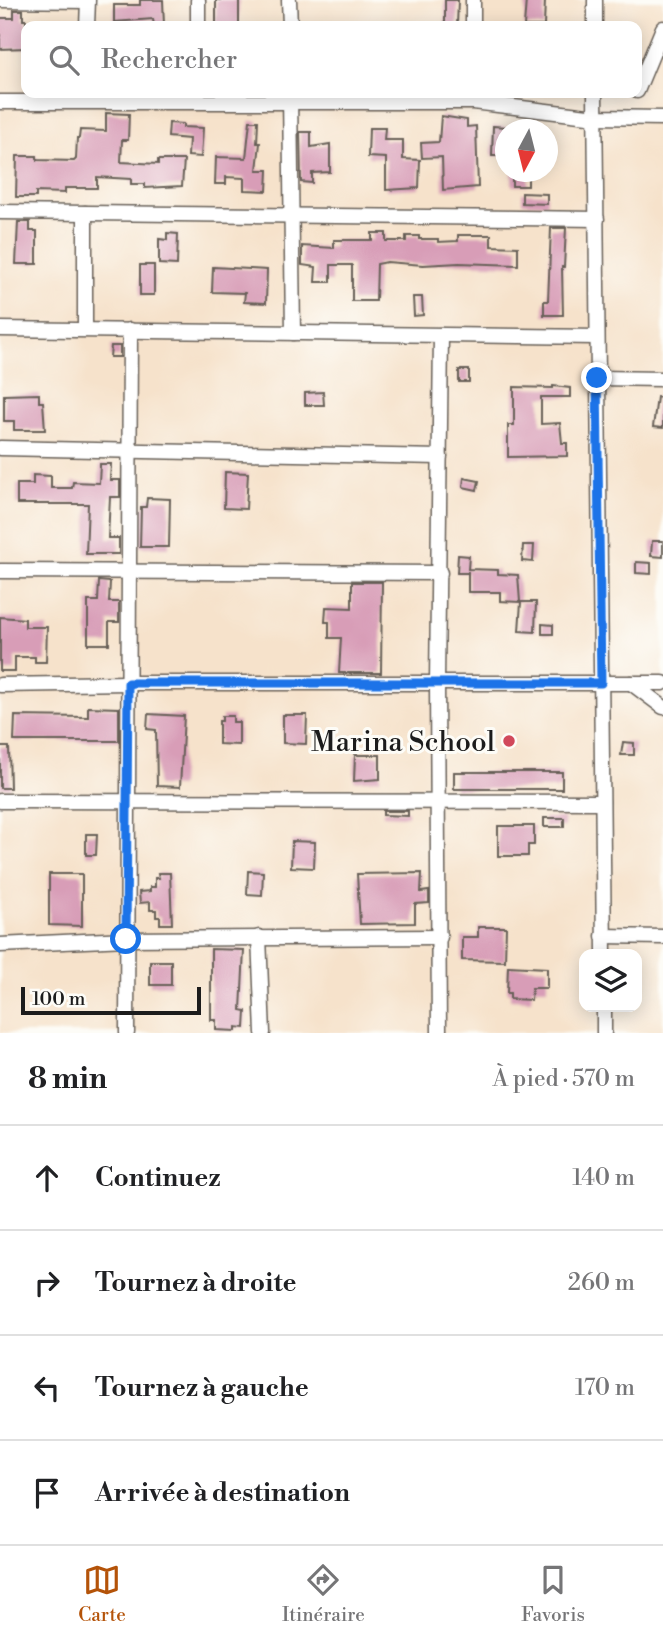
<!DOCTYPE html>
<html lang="fr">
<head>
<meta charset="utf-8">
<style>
	:root { --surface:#fff; --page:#f2f2f2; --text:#202124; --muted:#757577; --line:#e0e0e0; --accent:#b45309 }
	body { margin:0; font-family:"Libre Bodoni",serif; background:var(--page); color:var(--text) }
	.controls { position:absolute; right:21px; bottom:21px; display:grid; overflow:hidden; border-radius:14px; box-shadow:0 4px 18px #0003 }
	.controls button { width:63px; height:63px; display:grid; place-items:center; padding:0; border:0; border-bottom:2px solid var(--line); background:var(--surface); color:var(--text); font:35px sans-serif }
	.compass { position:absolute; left:495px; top:119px; width:63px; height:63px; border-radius:50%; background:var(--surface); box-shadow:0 4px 18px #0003; rotate:187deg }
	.scale { position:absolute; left:21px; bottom:18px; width:180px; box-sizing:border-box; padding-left:7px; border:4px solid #1c1c1c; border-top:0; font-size:19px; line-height:24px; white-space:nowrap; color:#1c1c1c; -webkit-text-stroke:5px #fdfcf7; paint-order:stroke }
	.stop { position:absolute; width:21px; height:21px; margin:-16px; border:5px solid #1a73e8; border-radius:50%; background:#fff }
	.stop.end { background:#1a73e8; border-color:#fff; box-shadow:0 2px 7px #0008 }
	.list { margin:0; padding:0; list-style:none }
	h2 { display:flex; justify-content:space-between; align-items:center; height:91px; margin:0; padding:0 28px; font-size:30px }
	h2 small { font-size:23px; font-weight:400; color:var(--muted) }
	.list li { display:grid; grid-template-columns:46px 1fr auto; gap:21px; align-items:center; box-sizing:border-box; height:105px; padding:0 28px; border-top:2px solid var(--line) }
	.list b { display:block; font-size:26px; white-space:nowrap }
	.list em { font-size:23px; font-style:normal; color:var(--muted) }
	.icon { flex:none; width:38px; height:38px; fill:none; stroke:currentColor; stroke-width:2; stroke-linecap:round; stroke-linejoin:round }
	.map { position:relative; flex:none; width:663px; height:1033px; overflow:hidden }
	.search { position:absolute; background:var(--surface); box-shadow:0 4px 18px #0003; left:21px; right:21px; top:21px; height:77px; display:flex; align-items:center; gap:18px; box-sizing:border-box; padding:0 24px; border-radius:14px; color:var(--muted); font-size:26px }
	.sheet { height:511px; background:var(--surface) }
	nav { display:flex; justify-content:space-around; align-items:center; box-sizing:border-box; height:98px; border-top:2px solid var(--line); background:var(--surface); font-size:19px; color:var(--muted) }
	nav a { display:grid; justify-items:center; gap:4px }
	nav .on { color:var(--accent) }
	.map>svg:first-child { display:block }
</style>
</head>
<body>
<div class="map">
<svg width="663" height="1033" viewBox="0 0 663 1033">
	<rect width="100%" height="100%" fill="#fdfcf7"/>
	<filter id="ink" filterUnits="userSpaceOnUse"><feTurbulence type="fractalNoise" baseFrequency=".0143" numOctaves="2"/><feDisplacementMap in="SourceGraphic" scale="14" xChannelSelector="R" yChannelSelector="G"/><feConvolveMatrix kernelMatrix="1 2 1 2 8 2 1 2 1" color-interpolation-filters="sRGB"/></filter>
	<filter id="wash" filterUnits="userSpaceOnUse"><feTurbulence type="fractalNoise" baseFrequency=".00686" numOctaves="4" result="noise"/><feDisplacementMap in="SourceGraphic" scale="28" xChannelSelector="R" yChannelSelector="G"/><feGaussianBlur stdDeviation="1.57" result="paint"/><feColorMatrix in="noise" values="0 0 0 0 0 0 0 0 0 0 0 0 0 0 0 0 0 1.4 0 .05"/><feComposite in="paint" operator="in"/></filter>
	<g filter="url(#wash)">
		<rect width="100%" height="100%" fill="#f6e2cb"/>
		<g id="blocks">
			<g fill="#d89db7">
				<path d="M140,0H163L164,26H154L153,19L114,22V5H140Z"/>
				<rect x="216" y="0" width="23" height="26"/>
				<path d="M445,0H458L457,26H445Z"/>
				<path d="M526,0H545L544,26H524Z"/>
				<path d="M14,10H23V20H26V48L0,49V18H14Z"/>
				<path d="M106,113L129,114L128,140H122L121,162L158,164V160H184L182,186L145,188V184H131V179L97,177V188H65V193L36,192V197H16L17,156H37V160L74,161L76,159L77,138H79L80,130L106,131Z"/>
				<path d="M441,116L467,120V127L476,126L478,187L443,190L442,157L422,158L421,143L439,142Z"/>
				<path d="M250,121H258L257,143H260L257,170H268L267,191L244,190V178L226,177V184H215L216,157L246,158Z"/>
				<path d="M169,123L183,124V127L203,128L201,157L188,156L189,139L168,137Z"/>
				<path d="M493,126L506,127V156H492Z"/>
				<path d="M369,128H385L384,140H403V159L420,160L419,188L386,190V158L368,157Z"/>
				<path d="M300,132H311V147L330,144V172L312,173V183L301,182Z"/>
				<rect x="512" y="172" width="16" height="14"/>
				<path d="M522,193L547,194V204L522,203Z"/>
				<path d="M18,222H30V231H37V264H16Z"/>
				<path d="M551,228H566L564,267H562L563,315H544V301H548Z"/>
				<path d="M167,233L178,234L177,265L159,264V239L167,240Z"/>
				<path d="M372,233H386V241H406V236H419V239H438V242L458,241V235H491V246L518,247V265L459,263L423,265L387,262L377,264L376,301H352V265H331V282H315L316,267L302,265V246L334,248V240H372Z"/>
				<rect x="140" y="265" width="14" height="30"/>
				<path d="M213,267L267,270L266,303L244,302L245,293L212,292Z"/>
				<path d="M413,297H422L423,315L414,316Z"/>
				<path d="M111,346H120V357H110Z"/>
				<rect x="459" y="370" width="10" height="12"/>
				<path d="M553,386L570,388V397H541V424L560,423L562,443H567V456L508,457V425H514V387L553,388Z"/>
				<path d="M323,392L324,405H305V393Z"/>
				<path d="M39,394V402H43L45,430H14V421H4V395Z"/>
				<path d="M657,397L663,398V428L653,427Z"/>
				<path d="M100,464H111L110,480H120V497H110L108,538H119V554H86L88,504H17V484H33V475L51,476V488H72L73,482L99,483Z"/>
				<path d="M225,472L248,473L246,509L224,508Z"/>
				<path d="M464,478L479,481L477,490L463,487Z"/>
				<path d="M147,498L170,499L169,547H140L141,507H146Z"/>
				<path d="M652,541H663V557L651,556Z"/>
				<path d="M523,545H534L533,562L522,561Z"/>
				<path d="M458,555L469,556L468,569L498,570V574L518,575L520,602L500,601V592H468V571V573H457Z"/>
				<path d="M636,562L651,563V574L636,573Z"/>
				<path d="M99,581L110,582L109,602H119V622H109V644H88V601H98Z"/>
				<path d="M352,582H382L381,673H339L341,638H329V622H325L326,607L352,608Z"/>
				<path d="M521,602H536L535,632L519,631Z"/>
				<path d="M0,617L25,619V627H47L46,662H35V657H15V671H0Z"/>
				<path d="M542,624L553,625V634H542Z"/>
				<path d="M88,707L119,708V741H14L15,716L88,717Z"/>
				<path d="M148,714L184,716L180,787L157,786L156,730L147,729Z"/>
				<path d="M283,715H307L306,744L283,743Z"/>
				<path d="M222,716H233V722H239V745L219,744V721H222Z"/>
				<path d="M623,742L634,743V755H621Z"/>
				<path d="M0,747H9L10,788H0Z"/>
				<path d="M355,755H380V779L354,781Z"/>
				<rect x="454" y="772" width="108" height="17"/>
				<path d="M383,811H408V816L383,815Z"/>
				<rect x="544" y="818" width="20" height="9"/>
				<path d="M498,826H534V845H528V856H498Z"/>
				<path d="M86,834H97L96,855H86Z"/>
				<path d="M292,841L315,842L314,868L291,867Z"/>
				<path d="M248,871L263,872L262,895L247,894Z"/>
				<path d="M158,873H170L172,924H160V917H156V910H150V902L140,903L139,892L150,891V887H155V878H159Z"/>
				<path d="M422,873L421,892L429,891V903L415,904V923L360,924L357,874Z"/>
				<path d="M49,874H82V926L49,925Z"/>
				<path d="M478,927H506L505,961L462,960V937H478Z"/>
				<path d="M211,949L244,950L241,1010L246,1011L245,1028L236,1027V1031L216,1030V1020H211Z"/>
				<rect x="150" y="961" width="21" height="24"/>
				<path d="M508,966L547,968V988H532L531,1000L510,999V993H507Z"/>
			</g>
		</g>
	</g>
	<g filter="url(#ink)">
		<use href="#blocks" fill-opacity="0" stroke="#686159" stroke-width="2"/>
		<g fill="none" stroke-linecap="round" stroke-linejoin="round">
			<g stroke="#686159" stroke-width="17">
				<g id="minor">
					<path d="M0,0L87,1"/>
					<path d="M198,0V26"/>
					<path d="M289,0L290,26"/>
					<path d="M473,0V26"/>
					<path d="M595,0V26"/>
					<path d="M87,26L88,0"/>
					<path d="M637,91L663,28"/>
					<path d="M290,93L293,333"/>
					<path d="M595,93L604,954"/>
					<path d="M0,102H473L596,117L663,118"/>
					<path d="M0,212L597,219"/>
					<path d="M0,329L597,337"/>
					<path d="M85,329V213"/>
					<path d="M597,378L663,379"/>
					<path d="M0,448L440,457"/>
					<path d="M0,571L440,573"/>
					<path d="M631,683L663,707"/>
					<path d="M0,685L128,683H663"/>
					<path d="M0,801L602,802"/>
					<path d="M603,936L663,937"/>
					<path d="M259,937L263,1033"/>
					<path d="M0,945L126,939L440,937"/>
					<path d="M604,1007V1033"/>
					<path d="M127,1033L130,330"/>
					<path d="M439,1033L437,683L441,335"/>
				</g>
			</g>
			<use href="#minor" stroke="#fff" stroke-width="14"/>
		</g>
	</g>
	<g fill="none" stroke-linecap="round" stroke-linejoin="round" filter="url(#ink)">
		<path stroke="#1a73e8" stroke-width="9" d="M126,939L128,683H601L597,378"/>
	</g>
	<circle fill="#d1495b" stroke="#fdfcf7" stroke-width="2.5" cx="509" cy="741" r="7"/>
	<g text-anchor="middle" stroke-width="6" stroke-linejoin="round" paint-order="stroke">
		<g font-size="28" fill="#1c1c1c" stroke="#fdfcf7" text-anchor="end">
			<text x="495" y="751">Marina School</text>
		</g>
	</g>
</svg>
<div class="controls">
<button><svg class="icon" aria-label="layers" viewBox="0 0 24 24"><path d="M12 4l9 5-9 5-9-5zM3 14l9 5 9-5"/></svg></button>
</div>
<svg class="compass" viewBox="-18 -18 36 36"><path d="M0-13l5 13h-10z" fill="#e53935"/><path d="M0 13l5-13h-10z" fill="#757577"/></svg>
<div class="scale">100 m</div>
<div class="stop" style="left:126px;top:939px"></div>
<div class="stop end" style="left:597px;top:378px"></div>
<div class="search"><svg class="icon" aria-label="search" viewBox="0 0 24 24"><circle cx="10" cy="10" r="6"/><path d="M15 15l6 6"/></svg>Rechercher</div>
</div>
<section class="sheet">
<h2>8 min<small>À pied · 570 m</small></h2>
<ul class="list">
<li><svg class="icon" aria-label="ahead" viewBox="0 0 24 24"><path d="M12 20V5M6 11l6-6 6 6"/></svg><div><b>Continuez</b></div><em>140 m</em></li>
<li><svg class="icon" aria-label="right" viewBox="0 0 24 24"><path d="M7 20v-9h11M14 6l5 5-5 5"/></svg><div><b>Tournez à droite</b></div><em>260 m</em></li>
<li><svg class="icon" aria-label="left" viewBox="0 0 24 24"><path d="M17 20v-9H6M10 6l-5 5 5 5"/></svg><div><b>Tournez à gauche</b></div><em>170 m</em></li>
<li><svg class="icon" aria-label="arrive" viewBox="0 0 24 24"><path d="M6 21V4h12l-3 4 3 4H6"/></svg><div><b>Arrivée à destination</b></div></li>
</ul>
</section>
<nav>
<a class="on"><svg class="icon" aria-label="map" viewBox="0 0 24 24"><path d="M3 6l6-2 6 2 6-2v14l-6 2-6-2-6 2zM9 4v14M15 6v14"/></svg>Carte</a>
<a><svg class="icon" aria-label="directions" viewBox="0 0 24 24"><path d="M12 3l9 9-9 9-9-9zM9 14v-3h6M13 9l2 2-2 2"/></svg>Itinéraire</a>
<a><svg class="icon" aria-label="saved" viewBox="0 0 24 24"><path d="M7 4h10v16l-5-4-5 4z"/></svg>Favoris</a>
</nav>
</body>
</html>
